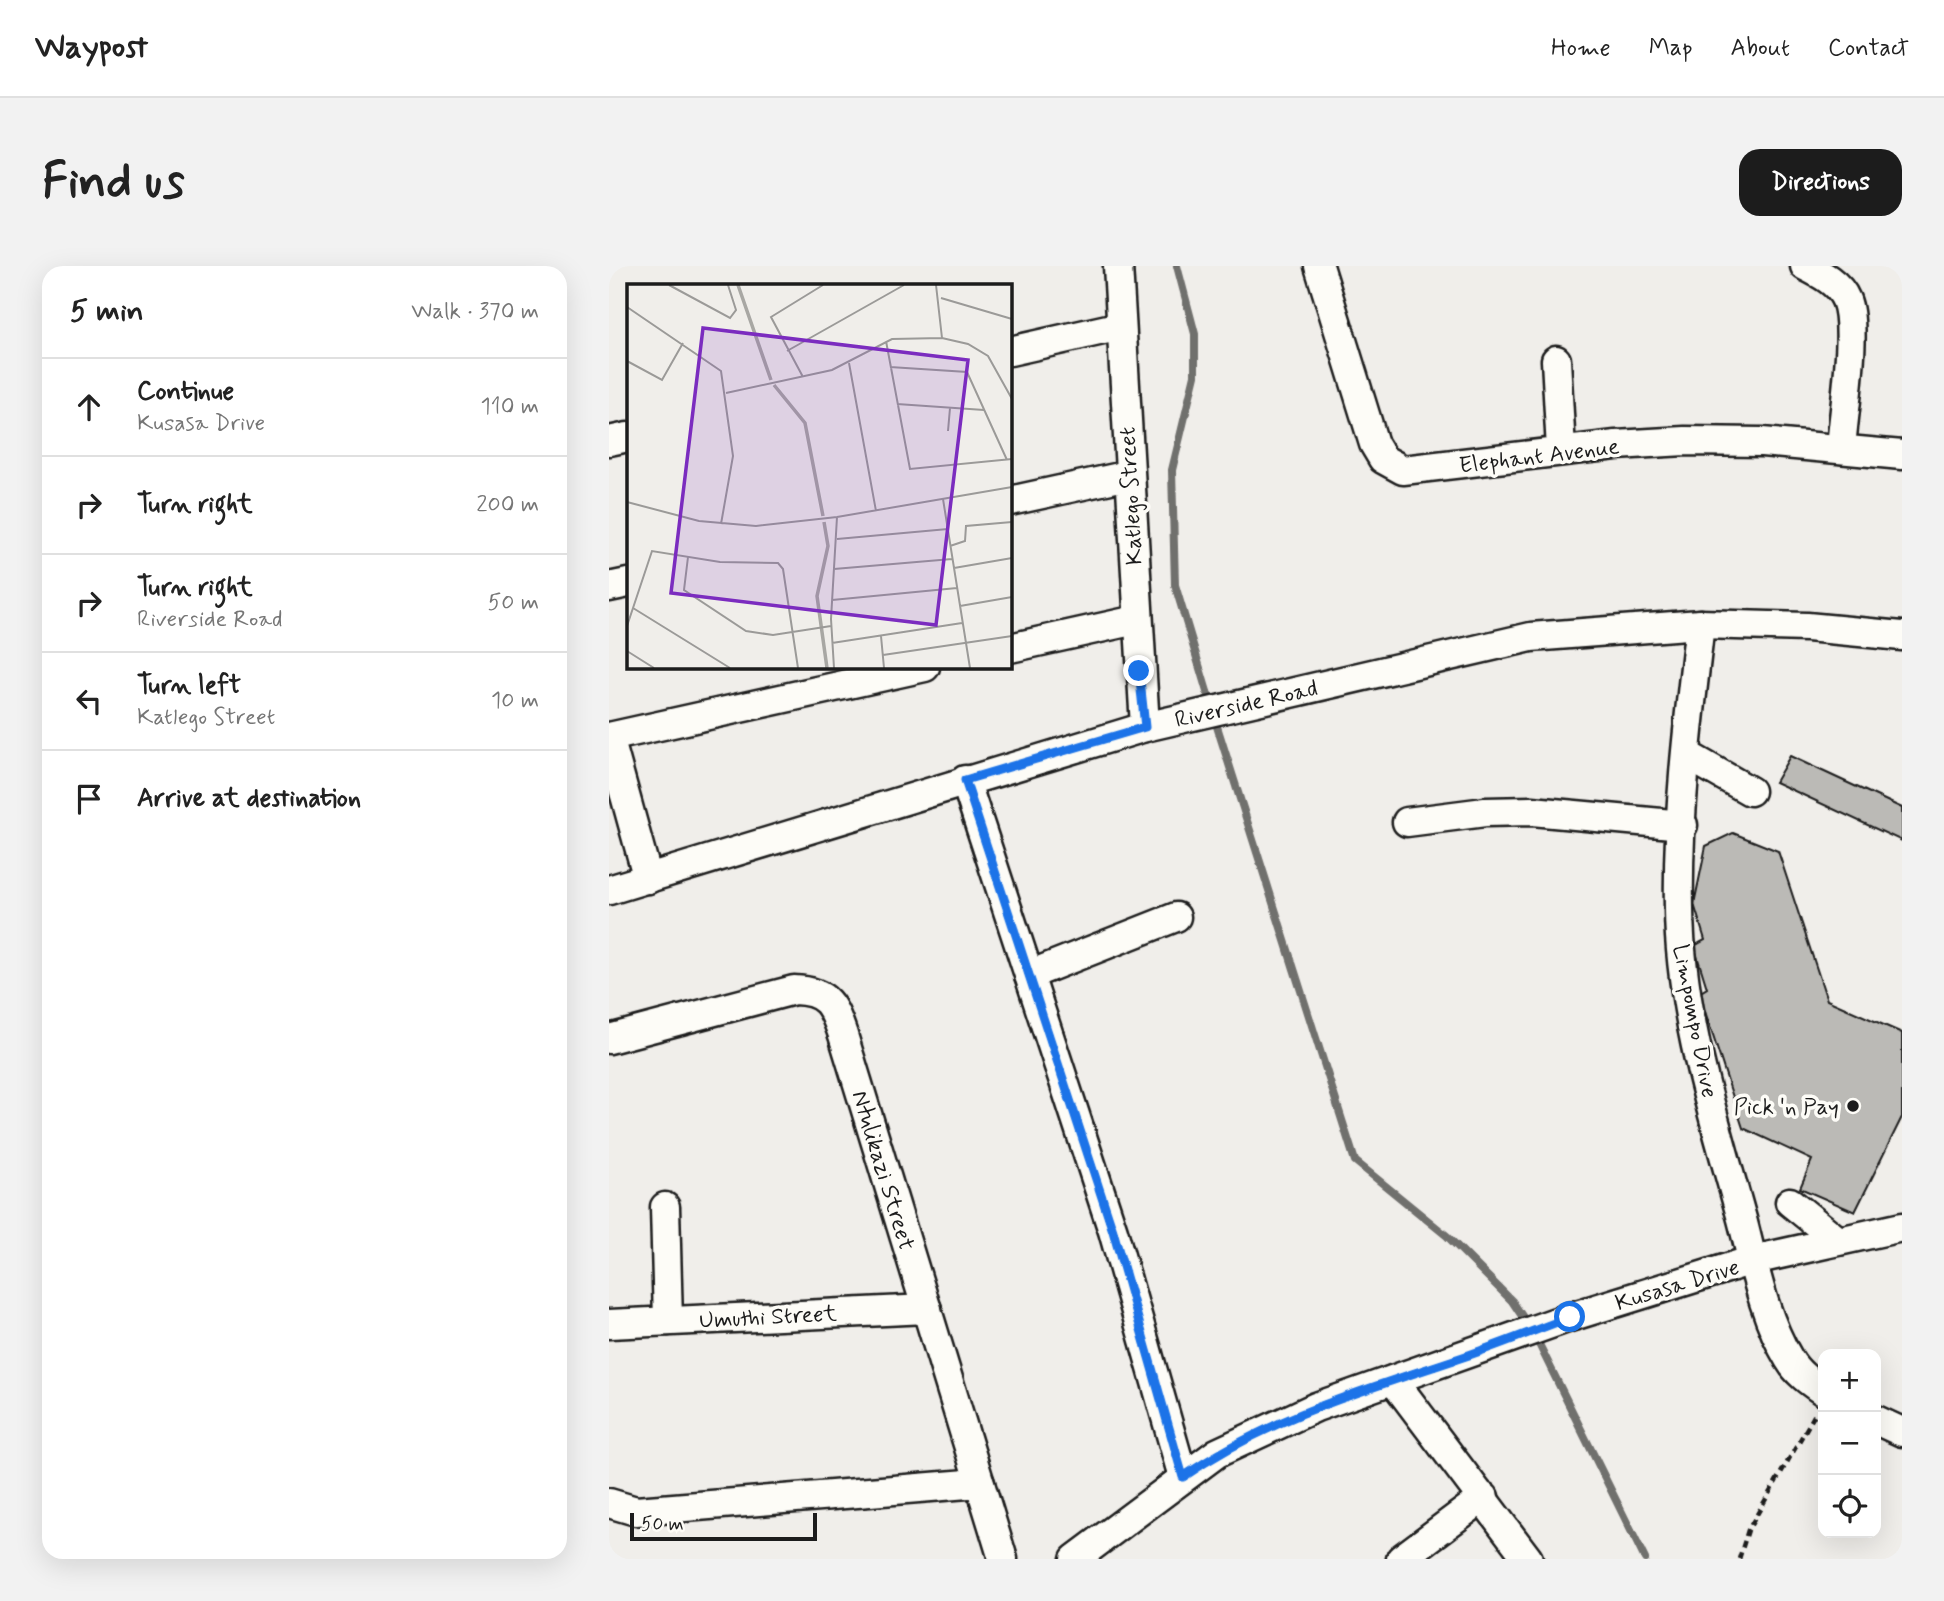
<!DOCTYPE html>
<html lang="en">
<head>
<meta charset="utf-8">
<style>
	:root { --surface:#fff; --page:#f2f2f2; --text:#222; --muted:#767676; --line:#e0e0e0; --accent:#1c1c1c }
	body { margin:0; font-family:Mynerve,sans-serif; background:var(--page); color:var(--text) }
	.controls { position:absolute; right:21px; bottom:21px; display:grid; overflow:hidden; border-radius:14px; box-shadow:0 7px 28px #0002 }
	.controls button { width:63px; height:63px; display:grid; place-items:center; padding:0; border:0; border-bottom:2px solid var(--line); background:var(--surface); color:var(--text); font:35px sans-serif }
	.scale { position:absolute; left:21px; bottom:18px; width:187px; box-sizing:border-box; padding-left:7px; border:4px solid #1c1c1c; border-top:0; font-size:19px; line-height:24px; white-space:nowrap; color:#1c1c1c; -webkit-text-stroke:5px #fdfcf7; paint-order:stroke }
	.stop { position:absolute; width:21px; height:21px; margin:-16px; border:5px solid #1a73e8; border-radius:50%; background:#fff }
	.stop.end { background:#1a73e8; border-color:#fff; box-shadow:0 2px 7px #0008 }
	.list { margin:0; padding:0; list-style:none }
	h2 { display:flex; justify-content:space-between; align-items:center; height:91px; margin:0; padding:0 28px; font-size:30px }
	h2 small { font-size:23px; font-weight:400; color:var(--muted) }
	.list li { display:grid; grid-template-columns:46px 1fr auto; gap:21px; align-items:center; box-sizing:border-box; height:98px; padding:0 28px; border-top:2px solid var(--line) }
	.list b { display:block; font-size:26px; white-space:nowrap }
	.list p { margin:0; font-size:23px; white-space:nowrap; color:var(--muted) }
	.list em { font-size:23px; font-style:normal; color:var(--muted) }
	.icon { flex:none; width:38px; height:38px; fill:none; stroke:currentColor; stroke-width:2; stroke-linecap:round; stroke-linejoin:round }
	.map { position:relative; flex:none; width:1293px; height:1293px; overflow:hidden; border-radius:21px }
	header { display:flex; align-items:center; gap:42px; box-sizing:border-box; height:98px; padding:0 35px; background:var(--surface); border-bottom:2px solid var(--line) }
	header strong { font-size:33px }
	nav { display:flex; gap:38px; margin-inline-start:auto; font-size:24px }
	.intro { display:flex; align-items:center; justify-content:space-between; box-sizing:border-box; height:168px; padding:0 42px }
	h1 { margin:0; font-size:49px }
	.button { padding:18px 32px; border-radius:21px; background:var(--accent); color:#fff; font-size:24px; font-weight:700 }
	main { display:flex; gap:42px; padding:0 42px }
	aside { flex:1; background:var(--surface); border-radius:21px; box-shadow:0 7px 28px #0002 }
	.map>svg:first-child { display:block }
</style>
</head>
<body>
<header>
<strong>Waypost</strong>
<nav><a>Home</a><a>Map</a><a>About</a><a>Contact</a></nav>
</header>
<div class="intro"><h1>Find us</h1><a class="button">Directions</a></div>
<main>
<aside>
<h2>5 min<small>Walk · 370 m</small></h2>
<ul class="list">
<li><svg class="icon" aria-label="ahead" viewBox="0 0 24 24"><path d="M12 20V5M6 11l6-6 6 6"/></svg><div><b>Continue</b><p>Kusasa Drive</p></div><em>110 m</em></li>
<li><svg class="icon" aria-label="right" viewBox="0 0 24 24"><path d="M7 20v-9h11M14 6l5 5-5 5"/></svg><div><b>Turn right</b></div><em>200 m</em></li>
<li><svg class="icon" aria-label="right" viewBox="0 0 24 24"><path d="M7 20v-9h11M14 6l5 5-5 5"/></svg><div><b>Turn right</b><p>Riverside Road</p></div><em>50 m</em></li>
<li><svg class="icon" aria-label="left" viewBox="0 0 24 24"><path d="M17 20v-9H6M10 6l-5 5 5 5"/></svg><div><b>Turn left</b><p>Katlego Street</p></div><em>10 m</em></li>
<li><svg class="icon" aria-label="arrive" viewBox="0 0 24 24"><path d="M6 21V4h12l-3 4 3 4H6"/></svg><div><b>Arrive at destination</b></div></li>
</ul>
</aside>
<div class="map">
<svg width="1293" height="1293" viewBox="0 0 1293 1293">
	<rect width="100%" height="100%" fill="#f0eeea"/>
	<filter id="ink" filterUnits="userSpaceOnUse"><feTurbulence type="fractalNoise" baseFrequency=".0143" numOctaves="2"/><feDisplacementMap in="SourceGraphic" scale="14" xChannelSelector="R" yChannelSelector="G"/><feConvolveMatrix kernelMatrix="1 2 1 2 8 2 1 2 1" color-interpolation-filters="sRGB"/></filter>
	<g filter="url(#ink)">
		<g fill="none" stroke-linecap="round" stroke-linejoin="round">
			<g stroke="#706f6d" stroke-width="8">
				<path d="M568,0L586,68V109L563,204L566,319L602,439"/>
				<path d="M605,451L746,895L838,970L903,1035L919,1059"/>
				<path d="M926,1070L1036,1293"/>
			</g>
		</g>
		<g fill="#bbbab6" stroke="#1c1c1c" stroke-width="2">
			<path d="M1181,490L1293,542V575L1166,516Z"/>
			<path d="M1124,567L1169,585L1218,734L1293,767V851L1246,946L1191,922L1203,894L1134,862L1090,727L1098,722L1085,680L1096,674L1085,638L1097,580Z"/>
		</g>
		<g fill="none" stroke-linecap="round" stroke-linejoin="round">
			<g stroke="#1c1c1c" stroke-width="33">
				<g id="minor">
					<path d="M509,0L536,461"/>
					<path d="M710,0L765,178L774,193L794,204L1007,179L1076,175L1153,176L1293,189"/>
					<path d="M1196,0C1212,8 1230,17 1237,34C1249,63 1234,149 1232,183"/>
					<path d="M401,85L512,60"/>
					<path d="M947,94L952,184"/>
					<path d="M0,175L19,171"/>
					<path d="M401,235L520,209"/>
					<path d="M0,321L19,317"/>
					<path d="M1091,358C1080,451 1068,550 1070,643C1071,748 1105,852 1133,953C1145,999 1155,1052 1180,1093C1188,1107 1201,1116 1214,1125"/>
					<path d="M401,382L527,354"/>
					<path d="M0,471L316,401"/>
					<path d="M0,471L39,613"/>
					<path d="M1078,489L1141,525"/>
					<path d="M356,514L504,965L574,1211"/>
					<path d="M798,556L876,546L923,545L1074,559"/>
					<path d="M0,624L536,461L922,371L1091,358L1198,361L1293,370"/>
					<path d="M420,709L567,651"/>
					<path d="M0,773L185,724C219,725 224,740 234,769L394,1293"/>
					<path d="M1181,936L1228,974"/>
					<path d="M56,941L59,1055"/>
					<path d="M0,1058L318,1043"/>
					<path d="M784,1114L919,1293"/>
					<path d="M1267,1154L1293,1166"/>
					<path d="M0,1237L27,1245L371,1217"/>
					<path d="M466,1293L608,1187L707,1141L961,1051L1144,994L1293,961"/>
					<path d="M792,1293L875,1231"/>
				</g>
			</g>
			<path stroke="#1c1c1c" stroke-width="4.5" stroke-dasharray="7 5" stroke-linecap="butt" d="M1130,1293L1139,1264L1206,1148"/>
			<use href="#minor" stroke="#fdfcf7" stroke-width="28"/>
		</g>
	</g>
	<g fill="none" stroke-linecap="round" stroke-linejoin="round" filter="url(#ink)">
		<path stroke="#1a73e8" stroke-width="9" d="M530,405L536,461L356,514L504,965L574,1211C660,1151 759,1123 857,1090C892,1078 927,1064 961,1051"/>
	</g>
	<circle fill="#1c1c1c" stroke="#fdfcf7" stroke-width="2.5" cx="1244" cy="840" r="7"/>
	<g text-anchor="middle" stroke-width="7" stroke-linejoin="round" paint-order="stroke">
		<g font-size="23" fill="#1c1c1c" stroke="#fdfcf7">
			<text transform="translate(930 189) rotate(-7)" y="8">Elephant Avenue</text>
			<text transform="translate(521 230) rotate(-93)" y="8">Katlego Street</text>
			<text transform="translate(637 437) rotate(-13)" y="8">Riverside Road</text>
			<text transform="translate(1087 755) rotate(79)" y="8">Limpompo Drive</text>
			<text transform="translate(275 904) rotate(73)" y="8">Ntulikazi Street</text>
			<text transform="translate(1068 1018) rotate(-17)" y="8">Kusasa Drive</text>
			<text transform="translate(159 1050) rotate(-3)" y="8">Umuthi Street</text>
		</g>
		<g font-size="23" fill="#1c1c1c" stroke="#fdfcf7" text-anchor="end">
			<text x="1230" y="848">Pick 'n Pay</text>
		</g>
	</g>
	<g transform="translate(18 18)">
		<rect width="385" height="385" fill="#f0eeea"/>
		<path fill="none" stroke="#a8a7a3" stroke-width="3.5" d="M111,1L144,96M147,101L178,139L196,232M197,238L201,262L190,312L200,384"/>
		<path fill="none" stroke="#9b9a98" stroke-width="2" d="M42,1L103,34L109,26L101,1M309,1L315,54M314,14L385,35M0,23L94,87L106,172L94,240M259,57L283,185L385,175M160,67L277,1M0,77L35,96L56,59M222,79L249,227M263,83L340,88L380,176M176,93L144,33L196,1M99,109L205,86L265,55L315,54L341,60L361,72L385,115M270,120L357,126M321,147L323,124M316,215L343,384M0,218L72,237L129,242L210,233L385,203M210,255L321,245M323,262L338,257L339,242L385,238M61,273L57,306L119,347L146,351L204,342M327,284L385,274M207,285L325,275M205,316L330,304M333,322L385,313M6,324L103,384M0,342L25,267L93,278L151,279L156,285L171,384M254,352L257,384M205,359L335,339M0,367L27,384M256,371L385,352M207,384L204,335L210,233"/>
		<path fill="#7b2cbf" fill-opacity="0.15" stroke="#7b2cbf" stroke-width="3.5" d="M76,44L341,76L309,341L44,309Z"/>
		<rect width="385" height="385" fill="none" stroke="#1c1c1c" stroke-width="3.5"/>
	</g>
</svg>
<div class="controls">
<button>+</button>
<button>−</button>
<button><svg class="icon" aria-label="locate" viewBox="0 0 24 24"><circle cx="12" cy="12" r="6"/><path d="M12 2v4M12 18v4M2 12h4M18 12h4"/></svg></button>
</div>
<div class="scale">50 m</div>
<div class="stop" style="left:961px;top:1051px"></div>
<div class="stop end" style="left:530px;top:405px"></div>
</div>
</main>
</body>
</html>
